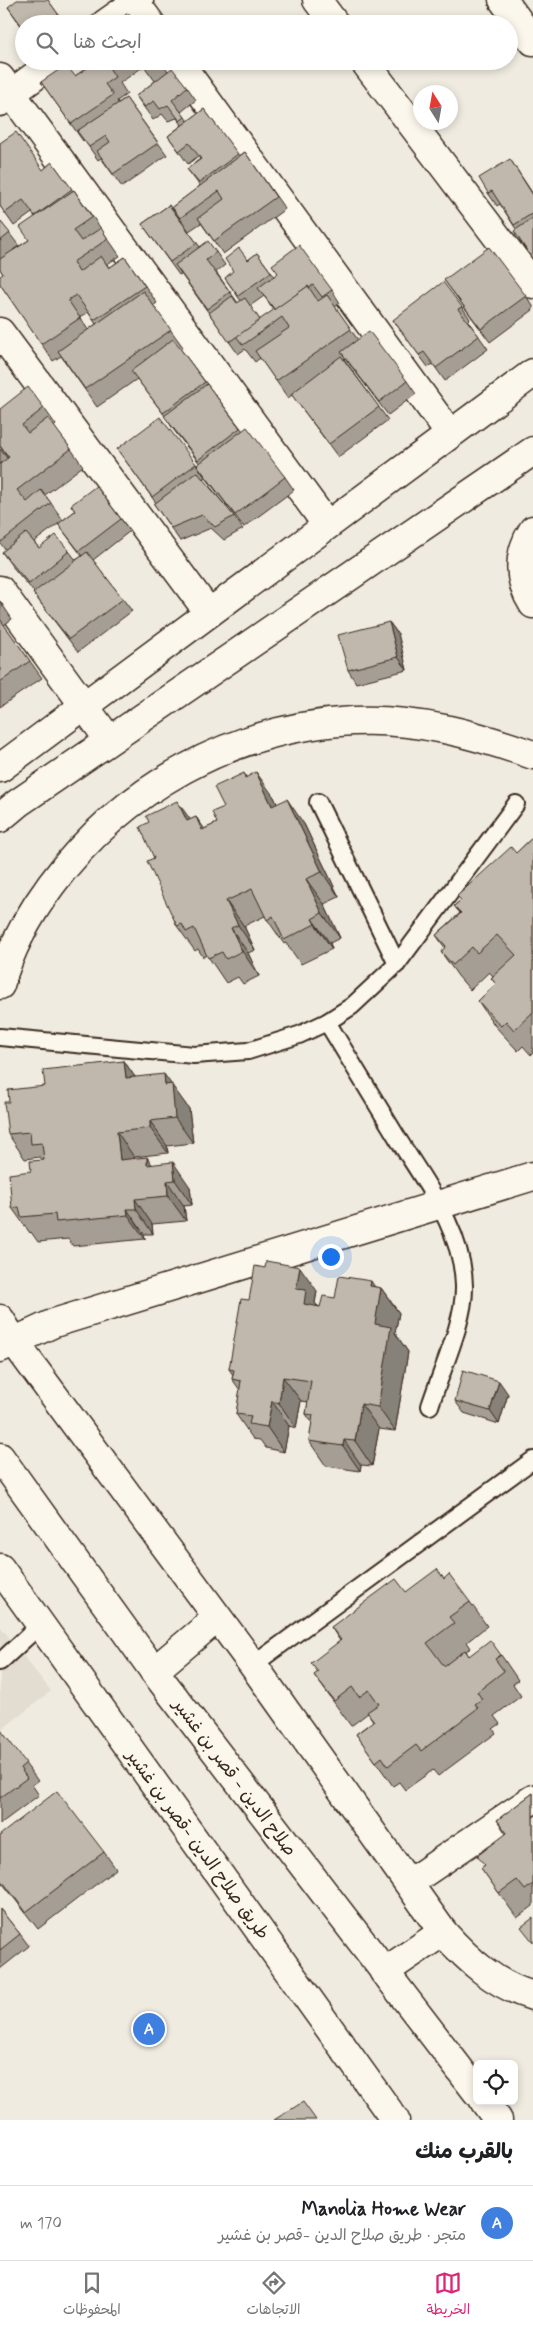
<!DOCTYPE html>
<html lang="ar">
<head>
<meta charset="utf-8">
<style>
	:root { --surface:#fff; --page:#f6f6f6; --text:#202124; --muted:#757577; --line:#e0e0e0; --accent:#db2777 }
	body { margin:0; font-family:Mynerve,"Playpen Sans Arabic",sans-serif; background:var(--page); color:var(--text); direction:rtl }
	.controls { position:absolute; right:15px; bottom:15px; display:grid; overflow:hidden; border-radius:8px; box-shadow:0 2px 8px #0003 }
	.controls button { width:45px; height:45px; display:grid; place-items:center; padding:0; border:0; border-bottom:1px solid var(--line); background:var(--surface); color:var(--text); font:25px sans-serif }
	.compass { position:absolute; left:413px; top:85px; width:45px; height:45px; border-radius:50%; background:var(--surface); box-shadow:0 2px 8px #0003; rotate:349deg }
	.you { position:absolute; left:330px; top:1256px; width:18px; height:18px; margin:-12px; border:4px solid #fff; border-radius:50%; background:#1a73e8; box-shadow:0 0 0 8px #1a73e833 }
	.badge { display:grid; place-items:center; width:32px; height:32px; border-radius:50%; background:var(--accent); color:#fff; font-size:16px; font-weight:700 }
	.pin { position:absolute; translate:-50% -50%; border:2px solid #fff; box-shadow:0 1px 5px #0006 }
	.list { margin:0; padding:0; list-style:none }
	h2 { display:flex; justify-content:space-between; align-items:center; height:65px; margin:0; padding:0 20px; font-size:21px }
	h2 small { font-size:16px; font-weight:400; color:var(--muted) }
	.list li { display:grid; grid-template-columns:32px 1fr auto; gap:15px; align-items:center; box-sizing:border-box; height:75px; padding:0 20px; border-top:1px solid var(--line) }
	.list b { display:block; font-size:19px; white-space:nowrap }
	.list p { margin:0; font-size:16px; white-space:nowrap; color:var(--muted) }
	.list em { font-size:16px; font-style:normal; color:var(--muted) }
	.icon { flex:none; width:28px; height:28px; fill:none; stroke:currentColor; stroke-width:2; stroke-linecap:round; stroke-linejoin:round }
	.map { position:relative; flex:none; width:533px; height:2120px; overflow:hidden; direction:ltr }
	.search { position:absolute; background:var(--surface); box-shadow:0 2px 8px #0003; left:15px; right:15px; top:15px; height:55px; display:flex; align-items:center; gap:12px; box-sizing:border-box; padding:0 18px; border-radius:28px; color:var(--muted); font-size:19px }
	.sheet { height:140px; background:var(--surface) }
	nav { display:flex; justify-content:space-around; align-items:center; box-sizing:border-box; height:70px; border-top:1px solid var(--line); background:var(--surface); font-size:14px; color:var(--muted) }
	nav a { display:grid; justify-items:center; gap:2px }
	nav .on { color:var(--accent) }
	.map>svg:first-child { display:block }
</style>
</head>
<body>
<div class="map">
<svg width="533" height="2120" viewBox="0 0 533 2120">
	<rect width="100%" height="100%" fill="#f0ebe0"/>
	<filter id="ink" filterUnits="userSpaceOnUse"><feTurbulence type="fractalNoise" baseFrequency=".02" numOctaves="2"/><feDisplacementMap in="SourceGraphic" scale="10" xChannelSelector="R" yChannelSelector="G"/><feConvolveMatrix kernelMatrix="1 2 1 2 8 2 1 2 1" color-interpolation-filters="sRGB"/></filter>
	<g filter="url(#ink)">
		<path fill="#e2dcd1" d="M0,1626L51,1691L0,1731Z"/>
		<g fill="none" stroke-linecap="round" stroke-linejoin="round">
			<g stroke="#3b2a1e" stroke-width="20">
				<g id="service">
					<path d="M318,802L397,964"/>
					<path d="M327,1022C351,1061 374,1100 398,1139C426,1184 463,1231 464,1286C465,1321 441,1371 430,1406"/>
					<path d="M0,1037L194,1055L248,1051L299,1035L327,1022L352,1006L397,964L516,804"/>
					<path d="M0,1662L41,1624"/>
					<path d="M253,1665L533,1460"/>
				</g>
			</g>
			<g stroke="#3b2a1e" stroke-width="31">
				<g id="minor">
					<path d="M317,0L335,24"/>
					<path d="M503,0L533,41"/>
					<path d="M135,2L151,24"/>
					<path d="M105,24L139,0"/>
					<path d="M178,61L450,434"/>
					<path d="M364,61L533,284"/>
					<path d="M0,78L327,525"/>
					<path d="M0,102L55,61"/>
					<path d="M0,332L209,613"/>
					<path d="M533,530C517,554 518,581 533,604"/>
					<path d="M0,590L109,740"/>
					<path d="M0,768L533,373"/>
					<path d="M0,818L18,803L533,451"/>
					<path d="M0,985C10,949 29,915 51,885C122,789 233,727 353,721C416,718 474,734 533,755"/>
					<path d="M0,1319L13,1340L253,1665L443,1932C469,1961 495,1985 533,1996"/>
					<path d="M0,1348L54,1323L533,1176"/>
					<path d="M409,1883L533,1799"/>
				</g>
			</g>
			<g stroke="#3b2a1e" stroke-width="31">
				<g id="trunk">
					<path d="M0,1457L154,1671L477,2092"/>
					<path d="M0,1568L395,2120"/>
					<path d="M154,1671L217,1618"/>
					<path d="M384,1972L443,1932"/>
					<path d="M484,2101L498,2120"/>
				</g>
			</g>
			<use href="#service" stroke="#fbf7ec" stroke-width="16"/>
			<use href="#minor" stroke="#fbf7ec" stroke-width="28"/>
			<use href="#trunk" stroke="#fbf7ec" stroke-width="28"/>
		</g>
		<g fill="#a59e95" stroke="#3b2a1e" fill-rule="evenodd">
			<path d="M48,0L65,24H24V30L8,7Z"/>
			<path d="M82,61H161L168,71L187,87L196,100L181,112L188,121L204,109L239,156L245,152L285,209L223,254L201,223L189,231L172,207L200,186L187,169L200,159L198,156L188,164L168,136L182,125L177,118L168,121L162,114L153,120L136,96L155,81L144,66L120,83L127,94L117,101L118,103L126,98L167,155L122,187L101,158L98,160L84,140L83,141L41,82L75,76L87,68Z"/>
			<path d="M0,143L43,170L52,162L73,191L74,190L120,256L107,264L109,268L125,257L157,303L153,306L183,347L180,349L243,431L285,477L294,490L244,527L206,478L197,465L200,464L173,429L165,416L137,379L97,407L61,356L53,361L0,284L3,274L0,269V221L19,246L13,250L29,240L35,217L32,213L14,226L0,206ZM88,312L96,324L88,330L80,317Z"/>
			<path d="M510,159L533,194V260L516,229L500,204L497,206L488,193Z"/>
			<path d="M169,205L200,247L216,252L225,265L216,272L238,303L241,301L225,278L257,253L274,276L332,290L340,303L335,307L358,340L407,381L416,394L388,415L345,358L344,359L388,420L338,457L292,395L288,398L260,358L255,362L245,349L238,354L181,274L179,275L142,224ZM264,296L274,310L260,320L250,306Z"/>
			<path d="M444,280L526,296L533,306V310L490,342Z"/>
			<path d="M462,307L470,319L468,321L488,349L445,381L433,364L428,367L393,320Z"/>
			<path d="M44,408L56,425L54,427L71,449L83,466L45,495L63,520L75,511L71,505L121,519L130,531L93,560L132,611L78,652L42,605L33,593L34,592L11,565L2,552L6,550L0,543V449L7,458H8L0,447V409ZM58,524L82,556L76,560L69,551L39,548L34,542Z"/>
			<path d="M117,449L196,464L205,477L203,478L234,516L243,529L224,540L211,528L180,541L154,504L156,503Z"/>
			<path d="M0,601L12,619L4,625L42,678L0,707Z"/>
			<path d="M389,622L398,634L407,670L356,683L348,670Z"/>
			<path d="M244,773L246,777L274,797L277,804L304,824L339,897L324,904L340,938L330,943L332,949L301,964L286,943L284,944L265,916L244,926L255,950L248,953L259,976L243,984L238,977L226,983L207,955L203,957L198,949L195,951L177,926L154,858L149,822L190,820L196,817L204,829L217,823L224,807Z"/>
			<path d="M533,837V1053L531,1055L523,1046L518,1051L495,1026L478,1001L496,984L491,978L493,976L489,972L470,990L458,976L441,952L445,948L436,935L460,913L454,906L461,900L457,896L516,853Z"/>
			<path d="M124,1061L135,1077L171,1085L189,1109L193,1143L167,1146L168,1153L134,1157V1159L151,1164L190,1187L192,1205L184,1206L186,1221L152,1224L153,1234H144L145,1239L73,1246L68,1239L38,1242L31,1232L30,1233L12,1208L31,1171L42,1160L40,1157L25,1159L8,1134L9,1102L45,1086Z"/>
			<path d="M375,1287L381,1288L399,1313L395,1333L408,1352L395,1431L379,1429L372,1466L361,1465L360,1471L326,1466L309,1441L312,1423L306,1414L308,1402L301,1401L296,1428L289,1426L284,1452L266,1448L260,1440L253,1439L236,1414L240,1390L232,1379L233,1375L229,1369L249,1300L317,1291L315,1303L318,1306L320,1307L335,1298Z"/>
			<path d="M508,1394L499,1424L464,1413L455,1401Z"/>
			<path d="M406,1592L470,1602L487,1626L467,1642L471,1648L466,1651L469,1656L501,1655L518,1680L513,1684L521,1696L494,1716L500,1724L493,1729L496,1733L438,1776L433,1770L405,1790L399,1782L393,1786L356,1734L373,1721L368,1713L351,1726L314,1675L318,1673L340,1641L331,1627Z"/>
			<path d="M0,1729L38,1781L32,1785L39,1795L0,1824Z"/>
			<path d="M533,1793V1906L517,1918L481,1868L484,1866L506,1834L497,1820Z"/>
			<path d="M0,1835L104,1852L116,1869L38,1929L0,1880Z"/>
			<path d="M0,1909L20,1934L29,1946L0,1969Z"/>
		</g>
		<g fill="#868179" stroke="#3b2a1e">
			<path d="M389,622L398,634L407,670L398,657Z"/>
			<path d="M256,772L274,797L289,831L272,806Z"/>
			<path d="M287,799L304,824L339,897L322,872Z"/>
			<path d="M177,801L195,826L187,821Z"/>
			<path d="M196,817L214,842L202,830Z"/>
			<path d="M306,879L324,904L340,938L322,913Z"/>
			<path d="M226,901L244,926L255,950L238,925Z"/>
			<path d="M312,919L330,943L332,949L315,924Z"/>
			<path d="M231,928L248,953L259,976L242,951Z"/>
			<path d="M124,1061L141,1086L126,1078Z"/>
			<path d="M164,1074L189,1109L193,1143L175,1118L165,1085Z"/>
			<path d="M150,1121L167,1146L168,1153L150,1128Z"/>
			<path d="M117,1132L134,1157L137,1185L120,1160Z"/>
			<path d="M147,1157L164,1182L147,1165Z"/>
			<path d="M173,1162L190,1187L192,1205L175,1180Z"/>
			<path d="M167,1181L184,1206L186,1221L168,1196Z"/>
			<path d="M135,1199L152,1224L153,1234L136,1209Z"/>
			<path d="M127,1209L144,1234L145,1239L128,1215Z"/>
			<path d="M300,1267L317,1291L315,1303L324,1315L304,1304L296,1289Z"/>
			<path d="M371,1281L380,1295L381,1288L399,1313L395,1333L408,1352L395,1431L378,1407L370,1286Z"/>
			<path d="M283,1377L301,1401L296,1428L279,1403Z"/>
			<path d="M499,1381L508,1394L499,1424L490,1411Z"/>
			<path d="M272,1401L289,1426L284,1452L267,1427Z"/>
			<path d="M361,1404L379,1429L372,1466L355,1441Z"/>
			<path d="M344,1440L361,1465L360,1471L343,1446Z"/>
		</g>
		<g fill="#c0b8ad" stroke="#3b2a1e">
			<path d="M17,0H48L61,18L53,24H24V29L8,7Z"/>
			<path d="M128,13L135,24H113Z"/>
			<path d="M82,61H115L108,66L115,77L105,84L113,95L71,124L41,82L66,65L75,76L87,68Z"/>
			<path d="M141,61H149L143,65Z"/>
			<path d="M172,68L187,87L172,100L185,117L180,121L168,105L160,109L154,101L145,107L136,96Z"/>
			<path d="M126,98L158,143L113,174L97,151L110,142L106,136L89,147L77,131Z"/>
			<path d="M204,109L238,154L199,183L187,169L201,159L189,143L179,151L168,136Z"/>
			<path d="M16,132L43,170L52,162L72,189L35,216L23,200L5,213L0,206V143Z"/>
			<path d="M245,152L276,197L214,241L198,218L224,199L219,191L180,218L172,207Z"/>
			<path d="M510,159L533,195V213L514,225L492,191L488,193L479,178Z"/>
			<path d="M74,190L92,217L73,230L81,241L101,228L108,239L73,262L79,272L101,256L109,268L125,257L145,286L94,320L76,295L68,300L80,318L41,344L0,284V276L3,274L0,269V259L29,240L20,227Z"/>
			<path d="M169,205L197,243L170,262L142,224Z"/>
			<path d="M533,218V260L514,231Z"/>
			<path d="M0,221L10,233L0,241Z"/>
			<path d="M208,241L216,252L206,260L230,292L207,309L175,265Z"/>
			<path d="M299,245L332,290L322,297L313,285L309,288L308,286L275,310L258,288L278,273L272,265Z"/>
			<path d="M489,247L526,296L481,329L444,280Z"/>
			<path d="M239,248L248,260L257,253L271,272L238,296L225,278L233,271L225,259Z"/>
			<path d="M443,282L462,307L458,309L479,336L436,368L424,352L419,355L393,320Z"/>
			<path d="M308,286L318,301L327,295L351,329L276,381L255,351L289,328L282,317L243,345L236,336Z"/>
			<path d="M143,291L171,330L85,389L58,351Z"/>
			<path d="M232,296L237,303L245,298L260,320L229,342L209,313Z"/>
			<path d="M369,331L407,381L379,402L341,352Z"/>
			<path d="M173,339L205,382L163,413L131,371Z"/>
			<path d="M341,356L379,407L329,444L291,394Z"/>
			<path d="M207,384L240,428L198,460L164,416Z"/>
			<path d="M28,387L44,408L22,425L28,433L48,418L71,449L17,490L27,502L41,490L51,503L1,542L0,541V464L9,457L0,446V409Z"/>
			<path d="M160,417L196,464L152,497L117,449Z"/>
			<path d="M247,427L285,477L235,515L197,465Z"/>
			<path d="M197,472L234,516L215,527L202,515L171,528L154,504Z"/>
			<path d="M96,486L121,519L79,551L58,524L75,511L71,505Z"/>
			<path d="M26,533L39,548L56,535L69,551L29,584L2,552Z"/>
			<path d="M87,552L123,599L69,639L33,593Z"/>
			<path d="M0,601L3,606L0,608Z"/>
			<path d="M0,619L30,661L0,682Z"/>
			<path d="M389,622L398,657L348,670L338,635Z"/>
			<path d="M256,772L272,806L287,799L322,872L306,879L322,913L312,919L315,924L284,940L273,916L267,920L252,889L226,901L238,925L231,928L242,951L226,959L222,952L208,958L194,928L186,932L182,924L177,926L147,861L154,858L140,827L149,822L146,816L177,801L187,821L196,817L202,830L217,823L212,812L224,807L214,787L244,773L245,778Z"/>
			<path d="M533,837V1012L514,1030L506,1021L501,1026L478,1001L496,984L491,978L516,955L497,935L477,953L472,947L453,965L441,952L446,946L436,935L461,913L454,906L461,900L457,896L511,847L516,853Z"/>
			<path d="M124,1061L126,1078L164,1074L165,1085L172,1084L175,1118L150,1121V1128L117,1132L120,1160L147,1157V1165L173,1162L175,1180L167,1181L168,1196L135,1199L136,1209H127L128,1215L56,1222L55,1214L21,1217L19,1207L12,1208L9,1174L31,1171L30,1161L44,1160L42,1143L31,1144L30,1132L8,1134L4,1102H9L8,1090L45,1086L43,1070Z"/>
			<path d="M266,1261L300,1267L296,1289L306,1290L304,1304L320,1307L323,1296L335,1298L339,1276L371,1281L370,1286L381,1288L375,1324L391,1327L378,1407L361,1404L355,1441L344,1440L343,1446L309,1441L313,1415L306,1414L311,1381L283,1377L279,1403L272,1401L267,1427L249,1424L251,1416L236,1414L241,1381L232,1379L234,1370L229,1369L241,1299L249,1300L255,1266L265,1268Z"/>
			<path d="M463,1370L499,1381L490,1411L455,1401Z"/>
			<path d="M437,1569L444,1579L449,1574L470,1602L449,1617L454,1623L427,1643L444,1666L465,1650L469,1656L490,1640L501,1655L495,1659L504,1671L477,1692L482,1699L475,1704L478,1708L421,1751L416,1745L388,1766L382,1757L376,1762L356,1734L374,1721L367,1712L379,1704L369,1690L359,1697L352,1687L334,1701L314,1675L318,1672L311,1663L341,1640L331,1627L396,1579L406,1592Z"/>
			<path d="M0,1729L26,1763L20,1768L27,1778L0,1798Z"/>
			<path d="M57,1791L104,1852L26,1912L0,1878V1835Z"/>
			<path d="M533,1793V1884L525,1890L517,1880L499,1893L481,1868L485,1865L477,1856L507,1833L497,1820Z"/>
			<path d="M0,1909L20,1934L0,1950Z"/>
			<path d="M533,1918V1942L521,1927Z"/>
			<path d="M303,2102L316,2120H274Z"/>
		</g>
	</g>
	<g text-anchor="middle" stroke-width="4" stroke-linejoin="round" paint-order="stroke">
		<g font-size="18" fill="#3b2a1e" stroke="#fbf7ec">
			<text transform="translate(235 1777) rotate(53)" y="6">صلاح الدين - قصر بن غشير</text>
			<text transform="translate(198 1844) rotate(54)" y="6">طريق صلاح الدين -قصر بن غشير</text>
		</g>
	</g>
</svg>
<div class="controls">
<button><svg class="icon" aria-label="locate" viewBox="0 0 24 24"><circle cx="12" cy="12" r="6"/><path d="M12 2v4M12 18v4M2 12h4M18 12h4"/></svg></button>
</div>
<svg class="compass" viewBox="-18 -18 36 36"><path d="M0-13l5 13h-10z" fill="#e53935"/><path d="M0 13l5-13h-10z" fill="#757577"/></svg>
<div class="you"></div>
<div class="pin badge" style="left:149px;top:2029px;background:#3f7fe0">A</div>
<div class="search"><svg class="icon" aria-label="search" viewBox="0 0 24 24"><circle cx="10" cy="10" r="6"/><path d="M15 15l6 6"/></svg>ابحث هنا</div>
</div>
<section class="sheet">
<h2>بالقرب منك<small></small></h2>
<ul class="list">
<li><span class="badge" style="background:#3f7fe0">A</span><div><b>Manolia Home Wear</b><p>متجر · طريق صلاح الدين -قصر بن غشير</p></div><em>170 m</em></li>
</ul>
</section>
<nav>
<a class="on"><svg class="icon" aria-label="map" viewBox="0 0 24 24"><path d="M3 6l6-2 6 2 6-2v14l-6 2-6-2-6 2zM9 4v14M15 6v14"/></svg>الخريطة</a>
<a><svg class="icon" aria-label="directions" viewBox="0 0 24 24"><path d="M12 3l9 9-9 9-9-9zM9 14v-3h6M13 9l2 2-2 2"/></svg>الاتجاهات</a>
<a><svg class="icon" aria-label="saved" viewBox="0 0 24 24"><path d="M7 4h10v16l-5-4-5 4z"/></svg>المحفوظات</a>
</nav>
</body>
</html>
